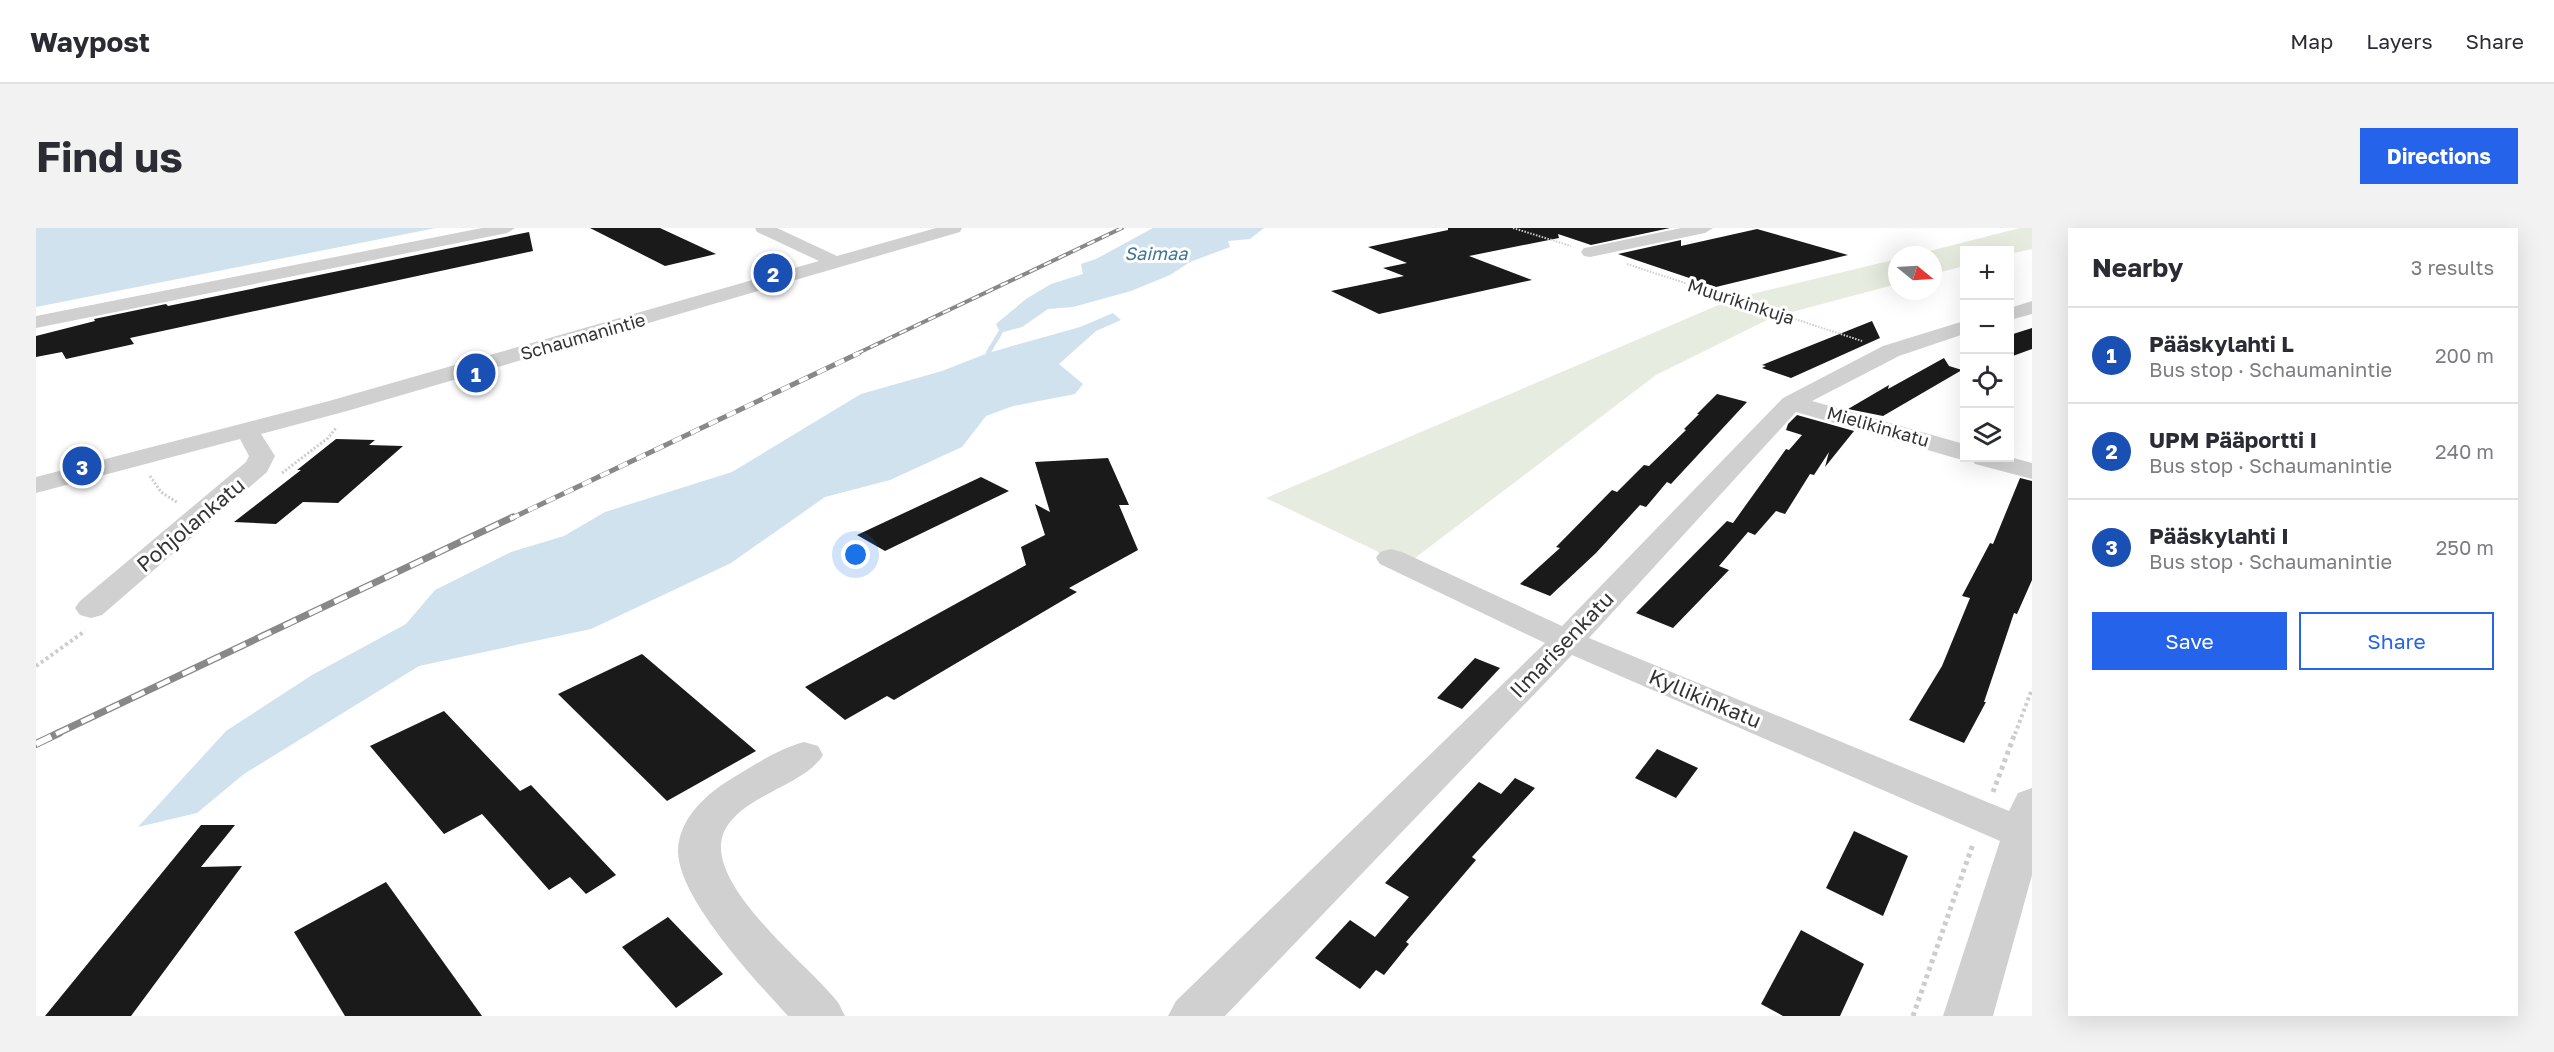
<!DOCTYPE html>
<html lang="en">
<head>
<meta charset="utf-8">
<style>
	:root { --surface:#fff; --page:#f2f2f3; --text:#2b2b33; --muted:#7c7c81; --line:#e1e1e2; --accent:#2563eb }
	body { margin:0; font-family:"Golos Text",sans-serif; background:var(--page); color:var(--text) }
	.controls { position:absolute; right:18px; top:18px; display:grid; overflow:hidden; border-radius:0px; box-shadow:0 6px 24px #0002 }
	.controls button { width:54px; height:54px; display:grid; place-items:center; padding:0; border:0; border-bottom:2px solid var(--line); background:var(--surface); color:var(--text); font:30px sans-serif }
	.compass { position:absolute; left:1852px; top:18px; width:54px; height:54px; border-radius:50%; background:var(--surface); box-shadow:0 6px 24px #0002; rotate:108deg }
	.you { position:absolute; left:820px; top:327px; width:21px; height:21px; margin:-15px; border:4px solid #fff; border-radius:50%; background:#1a73e8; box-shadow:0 0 0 9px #1a73e833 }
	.badge { display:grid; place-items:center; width:39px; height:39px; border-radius:50%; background:var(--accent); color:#fff; font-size:20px; font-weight:700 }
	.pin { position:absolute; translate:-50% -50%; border:3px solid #fff; box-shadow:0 2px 6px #0006 }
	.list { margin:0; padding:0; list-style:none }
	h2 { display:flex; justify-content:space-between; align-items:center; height:78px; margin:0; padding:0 24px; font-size:26px }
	h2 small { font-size:20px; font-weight:400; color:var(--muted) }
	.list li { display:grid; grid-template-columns:39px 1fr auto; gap:18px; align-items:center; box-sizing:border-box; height:96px; padding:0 24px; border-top:2px solid var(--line) }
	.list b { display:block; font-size:22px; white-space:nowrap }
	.list p { margin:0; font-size:20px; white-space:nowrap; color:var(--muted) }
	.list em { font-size:20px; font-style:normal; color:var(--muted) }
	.actions { display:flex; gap:12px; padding:18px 24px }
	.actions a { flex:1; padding:14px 0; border:2px solid var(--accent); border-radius:0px; text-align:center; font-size:21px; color:var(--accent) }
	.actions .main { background:var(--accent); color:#fff }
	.icon { flex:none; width:33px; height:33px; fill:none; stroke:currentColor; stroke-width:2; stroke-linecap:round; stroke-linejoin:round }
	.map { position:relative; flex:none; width:1996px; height:788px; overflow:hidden; border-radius:0px }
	header { display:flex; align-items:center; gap:36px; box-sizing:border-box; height:84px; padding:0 30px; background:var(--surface); border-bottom:2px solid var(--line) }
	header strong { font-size:28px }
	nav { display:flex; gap:33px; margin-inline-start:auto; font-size:21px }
	.intro { display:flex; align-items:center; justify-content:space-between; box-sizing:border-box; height:144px; padding:0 36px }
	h1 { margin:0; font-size:42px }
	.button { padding:15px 27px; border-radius:0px; background:var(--accent); color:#fff; font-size:21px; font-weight:700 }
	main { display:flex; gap:36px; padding:0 36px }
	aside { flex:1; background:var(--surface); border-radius:0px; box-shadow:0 6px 24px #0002 }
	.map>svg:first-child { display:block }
</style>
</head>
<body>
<header>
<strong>Waypost</strong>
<nav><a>Map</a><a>Layers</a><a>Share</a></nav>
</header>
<div class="intro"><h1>Find us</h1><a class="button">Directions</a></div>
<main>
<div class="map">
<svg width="1996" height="788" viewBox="0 0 1996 788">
	<rect width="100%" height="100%" fill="#fff"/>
	<g fill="#e6ecdf">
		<path d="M1984,0H1996V21L1974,26V22H1928V38L1897,46V27H1878Z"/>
		<path d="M1861,31V56L1737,89L1620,147L1375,333L1355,330L1230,270L1699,70Z"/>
	</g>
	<g fill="#cfe2ee">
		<path d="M0,0H400L0,79Z"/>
		<path d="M1117,0H1228L1214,11L1192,13L1194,19L1154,34L1134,47L1095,63L1037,79L1012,81L986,99L964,105L960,96L990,71L1015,56L1047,46L1045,36L1060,31Z"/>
		<path d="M1077,85L1085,92L1060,103L1023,136L1047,156L1039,166L977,178L950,188L926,219L854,252L789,269L695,335L555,401L383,438L208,546L161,585L102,599L190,503L276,447L370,396L399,362L475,324L528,308L569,284L696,244L825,166L906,143L952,125L1044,99Z"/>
	</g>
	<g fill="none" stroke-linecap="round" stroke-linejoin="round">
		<path stroke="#cfe2ee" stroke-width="4.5" d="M952,125L964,105"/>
	</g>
	<g fill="#1a1a1a">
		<path d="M554,0H624L680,26L629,38Z"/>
		<path d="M1412,0H1634L1555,17L1522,6L1523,10L1433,28L1496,52L1343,86L1295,63L1368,48L1347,40L1371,35L1332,19L1412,2Z"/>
		<path d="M1721,1L1812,27L1680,59L1582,26L1645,12V18Z"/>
		<path d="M493,4L497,23L94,110L98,116L30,131L26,124L0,129V108L59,93L58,91L130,76L132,78Z"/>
		<path d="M1836,93L1844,110L1755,150L1726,140L1730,138L1726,137Z"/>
		<path d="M1996,100V121L1974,129V107Z"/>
		<path d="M1908,130L1913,138L1926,142L1847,188L1812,181L1853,157L1852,161Z"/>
		<path d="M1681,166L1711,174L1635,256L1631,254L1610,279L1604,277L1560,325L1514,368L1484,356L1524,320L1520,319L1576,262L1581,264L1608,237L1613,238L1650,202L1648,201L1663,186H1661Z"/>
		<path d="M1761,187L1818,203L1789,239L1793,224L1778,247L1774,246L1749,286L1740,283L1719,307L1712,304L1683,338L1693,342L1637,400L1600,385L1691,293L1697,295L1750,221L1753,222L1766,207L1750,202L1752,196Z"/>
		<path d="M300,211L339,212L333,217L367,218L302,275L267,274L240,296L198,294L265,242H261Z"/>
		<path d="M1072,230L1093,277H1083L1102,322L1033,360L1041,364L858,472L851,468L809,492L769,459L990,337L985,319L1009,307L999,276L1014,284L999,234Z"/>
		<path d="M945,249L973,263L849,323L821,307Z"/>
		<path d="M1984,250L1996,253V352L1981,386L1978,385L1948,474H1950L1928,515L1873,492L1906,438L1934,370L1926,368L1954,315L1957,316Z"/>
		<path d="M606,426L720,523L631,573L522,466Z"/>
		<path d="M1439,430L1464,440L1426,481L1401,470Z"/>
		<path d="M408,483L484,563L495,557L580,647L550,666L534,649L513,662L446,586L408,606L334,518Z"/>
		<path d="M1621,521L1662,540L1640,570L1599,550Z"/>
		<path d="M1479,550L1499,560L1436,629L1440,632L1370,714L1373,716L1348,747L1340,742L1324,761L1279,730L1314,692L1339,709L1373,669L1349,655L1443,554L1465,566Z"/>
		<path d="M165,597H199L165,639L206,638L95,788H9Z"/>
		<path d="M1818,603L1872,628L1847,688L1790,660Z"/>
		<path d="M350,654L446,788H309L258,704Z"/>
		<path d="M632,689L687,746L640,780L586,719Z"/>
		<path d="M1765,702L1828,736L1804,788H1747L1725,776Z"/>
	</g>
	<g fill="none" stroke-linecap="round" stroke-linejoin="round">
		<g stroke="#cdcdcd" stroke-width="2" stroke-dasharray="1.5 1.5" stroke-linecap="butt">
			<path d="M1477,0L1535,18"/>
			<path d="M1591,36L1826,113"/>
		</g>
		<g stroke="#cdcdcd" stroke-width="3" stroke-dasharray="2 2" stroke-linecap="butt">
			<path d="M246,245L292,210L300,200"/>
			<path d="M114,248L125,264L142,275"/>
		</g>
		<g stroke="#cdcdcd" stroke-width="4" stroke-dasharray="3 3" stroke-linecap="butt">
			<path d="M0,438L49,403"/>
			<path d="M1979,506L1996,461"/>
		</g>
		<g stroke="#cdcdcd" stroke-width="5" stroke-dasharray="4 4" stroke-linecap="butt">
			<path d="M1957,564L1979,505"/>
			<path d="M1877,788L1937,616"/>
		</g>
		<g fill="#d0d0d0" fill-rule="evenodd">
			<path d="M446,0H479L471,5L0,100V88Z"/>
			<path d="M719,0H741L801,28L900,0H926L924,4L311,183L225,206L239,228L231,244L66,387L55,390L44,387L39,380L44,373L210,234L213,228L204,211L0,265V249L293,173L783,33L721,4Z"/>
			<path d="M1645,0H1677L1669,5L1554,29L1548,28L1545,24L1548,20L1554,19Z"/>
			<path d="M1996,73V86L1974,92V80Z"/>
			<path d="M1928,93V106L1863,128L1776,173L1928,216V230L1974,229L1996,235V251L1939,236L1935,230L1928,232L1919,230L1760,184L1553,410L1973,583L1982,565L1996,560V647L1957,788H1907L1964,613L1536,427L1189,788H1132L1140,773L1509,415L1344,336L1340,330L1344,324L1355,321L1366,324L1526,398L1747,170L1847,118Z"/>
			<path d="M768,514L782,518L787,527C769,557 710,566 690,600C660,651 772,736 800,772C804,776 806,783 809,788H752C721,754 641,669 642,622C643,591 670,566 695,551C718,537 742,521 768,514Z"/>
		</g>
		<g stroke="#888" stroke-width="4">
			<path id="rail-far3" d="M820,126L1086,0"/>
		</g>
		<g stroke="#888" stroke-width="5">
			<path id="rail-far2" d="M474,291L823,125"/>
		</g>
		<g stroke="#888" stroke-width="7">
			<path id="rail-far1" d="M20,506L477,289"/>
		</g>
		<g stroke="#888" stroke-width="8">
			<path id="rail" d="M0,516L23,505"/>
		</g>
		<use href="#rail-far3" stroke="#fff" stroke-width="2" stroke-dasharray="8" stroke-linecap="butt"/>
		<use href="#rail-far2" stroke="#fff" stroke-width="4" stroke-dasharray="10" stroke-linecap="butt"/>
		<use href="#rail-far1" stroke="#fff" stroke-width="4.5" stroke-dasharray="14" stroke-linecap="butt"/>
		<use href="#rail" stroke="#fff" stroke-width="6" stroke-dasharray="17" stroke-linecap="butt"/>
	</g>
	<g text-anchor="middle" stroke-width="6" stroke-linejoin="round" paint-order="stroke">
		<g font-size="18" font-style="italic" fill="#3f7597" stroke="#fff">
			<text x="1120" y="32">Saimaa</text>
		</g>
		<g font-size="18" fill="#333" stroke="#fff">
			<text transform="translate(1705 74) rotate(18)" y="6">Muurikinkuja</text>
			<text transform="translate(547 109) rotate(-16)" y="6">Schaumanintie</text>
			<text transform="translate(1842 199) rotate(16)" y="6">Mielikinkatu</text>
		</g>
		<g font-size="21" fill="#333" stroke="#fff">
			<text transform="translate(155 297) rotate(-40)" y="7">Pohjolankatu</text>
			<text transform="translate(1526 417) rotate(-46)" y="7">Ilmarisenkatu</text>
			<text transform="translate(1669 471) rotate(23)" y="7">Kyllikinkatu</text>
		</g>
	</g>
</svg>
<div class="controls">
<button>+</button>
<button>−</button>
<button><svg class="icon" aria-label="locate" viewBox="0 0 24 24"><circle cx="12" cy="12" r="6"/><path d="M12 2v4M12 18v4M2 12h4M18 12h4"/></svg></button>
<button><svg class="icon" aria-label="layers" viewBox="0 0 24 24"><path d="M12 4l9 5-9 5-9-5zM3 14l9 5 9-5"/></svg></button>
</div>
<svg class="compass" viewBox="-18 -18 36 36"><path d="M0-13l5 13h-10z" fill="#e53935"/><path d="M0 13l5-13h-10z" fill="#7c7c81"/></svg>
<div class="you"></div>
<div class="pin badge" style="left:440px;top:145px;background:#1a4fb4">1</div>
<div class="pin badge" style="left:737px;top:45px;background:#1a4fb4">2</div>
<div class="pin badge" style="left:46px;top:238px;background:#1a4fb4">3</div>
</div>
<aside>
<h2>Nearby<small>3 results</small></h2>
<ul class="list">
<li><span class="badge" style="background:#1a4fb4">1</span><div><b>Pääskylahti L</b><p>Bus stop · Schaumanintie</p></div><em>200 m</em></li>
<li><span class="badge" style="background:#1a4fb4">2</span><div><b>UPM Pääportti I</b><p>Bus stop · Schaumanintie</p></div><em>240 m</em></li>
<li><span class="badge" style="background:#1a4fb4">3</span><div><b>Pääskylahti I</b><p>Bus stop · Schaumanintie</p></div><em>250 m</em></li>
</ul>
<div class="actions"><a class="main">Save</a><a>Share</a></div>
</aside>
</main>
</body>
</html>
